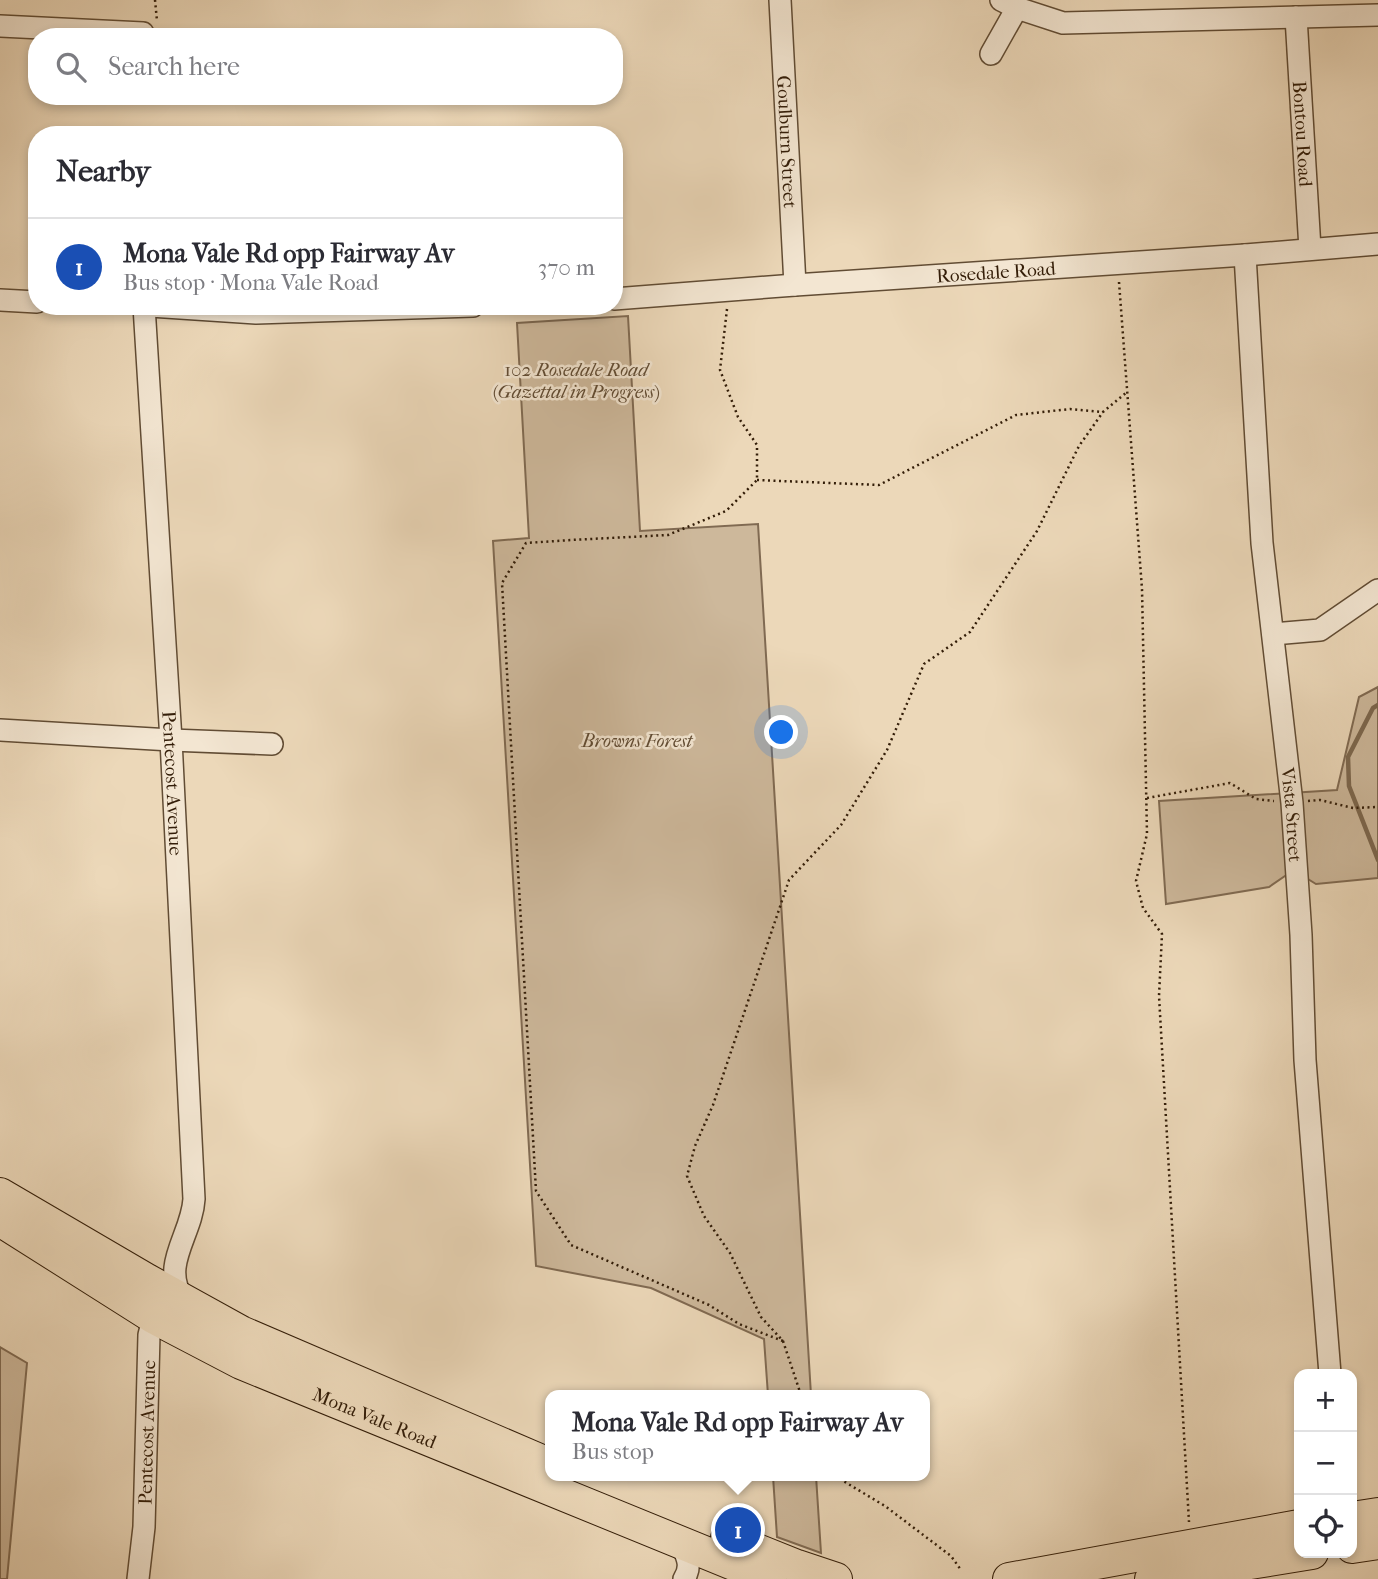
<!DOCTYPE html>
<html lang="en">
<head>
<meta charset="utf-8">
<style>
	:root { --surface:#fff; --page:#f2f2f3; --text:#2b2b33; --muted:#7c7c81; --line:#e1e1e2; --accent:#8f2418 }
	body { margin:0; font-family:"IM FELL French Canon",serif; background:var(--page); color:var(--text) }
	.controls { position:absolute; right:21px; bottom:21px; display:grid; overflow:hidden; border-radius:14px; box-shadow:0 4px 10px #0003 }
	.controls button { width:63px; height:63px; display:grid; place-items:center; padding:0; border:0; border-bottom:2px solid var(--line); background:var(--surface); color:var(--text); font:35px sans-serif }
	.you { position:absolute; left:782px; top:733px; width:24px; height:24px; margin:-18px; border:5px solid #fff; border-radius:50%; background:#1a73e8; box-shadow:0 0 0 10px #1a73e833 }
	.badge { display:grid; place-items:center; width:46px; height:46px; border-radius:50%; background:var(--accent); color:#fff; font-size:23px; font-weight:700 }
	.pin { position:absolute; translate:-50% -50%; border:4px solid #fff; box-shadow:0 2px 7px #0006 }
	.popup { position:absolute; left:545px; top:1390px; width:385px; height:91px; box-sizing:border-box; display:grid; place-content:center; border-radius:14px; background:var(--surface); filter:drop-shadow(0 2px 5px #0005); font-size:23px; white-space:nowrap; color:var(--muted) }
	.popup b { font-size:26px; color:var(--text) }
	.popup::after { content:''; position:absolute; left:50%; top:100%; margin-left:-14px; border:14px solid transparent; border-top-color:var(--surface) }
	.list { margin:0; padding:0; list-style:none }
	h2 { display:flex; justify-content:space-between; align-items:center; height:91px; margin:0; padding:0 28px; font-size:30px }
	h2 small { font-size:23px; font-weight:400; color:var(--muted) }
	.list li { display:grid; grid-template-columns:46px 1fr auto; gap:21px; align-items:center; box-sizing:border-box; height:98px; padding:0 28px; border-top:2px solid var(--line) }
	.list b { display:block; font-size:26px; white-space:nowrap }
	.list p { margin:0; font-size:23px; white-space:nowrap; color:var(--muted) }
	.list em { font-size:23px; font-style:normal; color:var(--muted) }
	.icon { flex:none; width:38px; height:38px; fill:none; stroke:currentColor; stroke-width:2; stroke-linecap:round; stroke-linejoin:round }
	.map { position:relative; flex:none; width:1378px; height:1579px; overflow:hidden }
	.search { position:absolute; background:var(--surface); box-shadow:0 4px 10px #0003; left:28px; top:28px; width:595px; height:77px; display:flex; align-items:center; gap:18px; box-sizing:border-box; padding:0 24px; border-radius:28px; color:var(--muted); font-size:26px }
	.panel { position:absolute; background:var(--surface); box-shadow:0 4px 10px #0003; left:28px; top:126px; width:595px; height:189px; border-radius:28px }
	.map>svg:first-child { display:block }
</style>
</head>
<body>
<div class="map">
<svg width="1378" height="1579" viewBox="0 0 1378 1579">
	<rect width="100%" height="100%" fill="#ecd8b9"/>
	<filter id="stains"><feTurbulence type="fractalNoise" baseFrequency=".00286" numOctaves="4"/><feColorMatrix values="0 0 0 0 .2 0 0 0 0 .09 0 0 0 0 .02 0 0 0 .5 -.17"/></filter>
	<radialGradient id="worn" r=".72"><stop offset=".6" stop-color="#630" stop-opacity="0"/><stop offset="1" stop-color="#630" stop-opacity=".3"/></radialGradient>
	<g fill="#cdb89b" stroke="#806a52" stroke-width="2">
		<path d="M628,316L640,531L758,524L811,1395H768L764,1339L651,1288L536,1266L493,541L529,538L517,323Z"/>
		<path d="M1378,687V878L1316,884L1303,876H1285L1269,887L1166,904L1159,801L1337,790L1359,697Z"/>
		<path d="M0,1347L27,1363L7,1579H0Z"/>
		<path d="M773,1476H816L821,1553L777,1537Z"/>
	</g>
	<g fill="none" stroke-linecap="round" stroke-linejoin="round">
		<path stroke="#7c674e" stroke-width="4.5" d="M1378,705L1373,708L1348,757L1349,786L1378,860"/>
		<g stroke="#614c34" stroke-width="24">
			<g id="minor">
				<path id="s1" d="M780,0L795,285"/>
				<path d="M1001,0L1017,8L1063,23L1378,15"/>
				<path id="s2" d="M1296,17L1310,249"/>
				<path d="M0,26L143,33"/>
				<path d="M991,54L1017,8"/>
				<path id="s3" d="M1245,255L1262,543L1292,803L1301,935L1305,1060L1330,1374"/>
				<path id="s4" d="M614,299L795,285L1245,255L1378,244"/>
				<path d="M0,300L37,302"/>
				<path id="s5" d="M144,306L171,740L194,1199C192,1235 160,1265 183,1299"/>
				<path d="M150,306L256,313L473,306"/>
				<path d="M1273,634L1320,630L1378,590"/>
				<path d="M0,730L171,740L272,744"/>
				<path d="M680,1541C686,1555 693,1565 684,1579"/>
				<path id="s6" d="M138,1579L144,1527L149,1335L156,1307"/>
			</g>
		</g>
		<g stroke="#331d08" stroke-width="34">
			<g id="highway">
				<path d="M0,1194L147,1280L241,1332L551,1465"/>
				<path id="s7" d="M0,1220L153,1317L241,1363L770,1579"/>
				<path d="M1352,1518L1378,1514"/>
				<path d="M727,1538L797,1566L836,1579"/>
				<path d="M1352,1547L1378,1543"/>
				<path d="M1009,1579L1299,1526"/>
				<path d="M1151,1579L1312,1553"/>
			</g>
		</g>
		<g stroke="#331d08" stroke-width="2.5" stroke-dasharray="2 3.5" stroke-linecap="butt">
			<path d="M155,0L157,21"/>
			<path d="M1119,282L1142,589L1147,834L1136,881L1143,908L1162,934L1159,996L1189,1522"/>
			<path d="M727,309L720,370L738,417L757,445V480L726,511L668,535L571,540L526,543L502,583L536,1191L571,1245L709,1305L739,1324L783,1341"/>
			<path d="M757,480L879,485L1016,415L1070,409L1103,412"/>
			<path d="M1147,798L1230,783L1256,799L1274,801"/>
			<path d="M1308,801L1320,800L1353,808L1378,807"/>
			<path d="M801,1395L783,1341L761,1317L730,1253L704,1216L687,1176L695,1146L713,1105L789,880L841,825L887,750L924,664L970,632L1037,531L1079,446L1103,412L1127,392"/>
			<path d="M835,1476L885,1506L951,1556L961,1570"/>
		</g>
		<use href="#minor" stroke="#f3e6d2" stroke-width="21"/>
		<use href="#highway" stroke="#ecd8b9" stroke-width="32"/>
	</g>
	<g text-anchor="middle" stroke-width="5" stroke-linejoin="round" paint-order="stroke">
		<g font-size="19" fill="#331d08" stroke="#f3e6d2">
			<text dy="7" stroke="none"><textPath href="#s2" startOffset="117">Bontou Road</textPath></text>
			<text dy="7" stroke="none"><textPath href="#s1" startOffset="142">Goulburn Street</textPath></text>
			<text dy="7" stroke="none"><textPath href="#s4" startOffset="383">Rosedale Road</textPath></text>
			<text dy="7" stroke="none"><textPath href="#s5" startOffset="478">Pentecost Avenue</textPath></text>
			<text dy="7" stroke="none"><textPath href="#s3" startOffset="562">Vista Street</textPath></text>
			<text dy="7" stroke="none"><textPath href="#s7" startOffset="425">Mona Vale Road</textPath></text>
			<text dy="7" stroke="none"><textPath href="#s6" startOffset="147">Pentecost Avenue</textPath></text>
		</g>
		<g font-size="19" font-style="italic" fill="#614c34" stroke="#f3e6d2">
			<text x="576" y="376">102 Rosedale Road<tspan x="576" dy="22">(Gazettal in Progress)</tspan></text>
			<text x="637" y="747">Browns Forest</text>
		</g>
	</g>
	<rect width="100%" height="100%" filter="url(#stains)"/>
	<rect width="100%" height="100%" fill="url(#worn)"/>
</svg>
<div class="controls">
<button>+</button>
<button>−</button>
<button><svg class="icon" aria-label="locate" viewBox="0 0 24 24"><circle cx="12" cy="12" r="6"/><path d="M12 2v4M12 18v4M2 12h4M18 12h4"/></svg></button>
</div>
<div class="you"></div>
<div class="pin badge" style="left:738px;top:1530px;background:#1a4fb4">1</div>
<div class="popup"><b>Mona Vale Rd opp Fairway Av</b>Bus stop</div>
<div class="search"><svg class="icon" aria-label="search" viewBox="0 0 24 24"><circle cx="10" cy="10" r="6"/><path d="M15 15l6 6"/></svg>Search here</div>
<section class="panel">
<h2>Nearby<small></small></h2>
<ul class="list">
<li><span class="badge" style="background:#1a4fb4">1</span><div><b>Mona Vale Rd opp Fairway Av</b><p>Bus stop · Mona Vale Road</p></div><em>370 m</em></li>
</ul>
</section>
</div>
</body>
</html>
